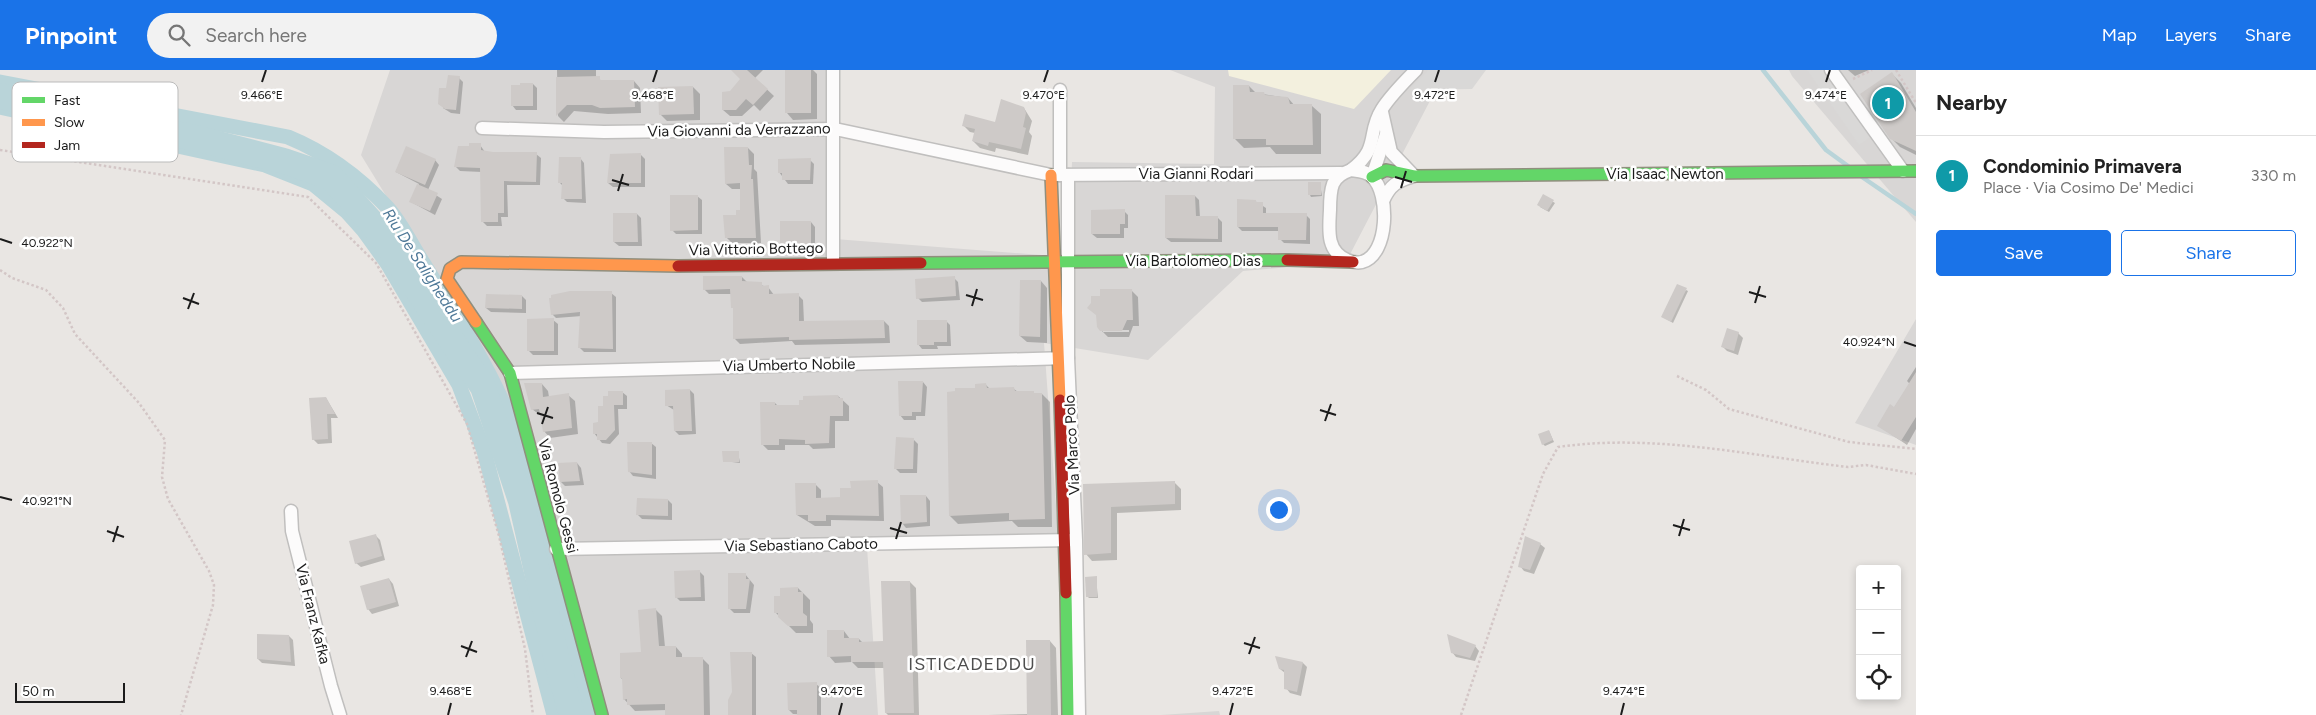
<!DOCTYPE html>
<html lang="en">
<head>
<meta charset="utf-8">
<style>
	:root { --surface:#fff; --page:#f2f2f2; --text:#222; --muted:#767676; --line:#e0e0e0; --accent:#1a73e8 }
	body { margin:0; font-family:Figtree,sans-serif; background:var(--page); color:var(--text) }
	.controls { position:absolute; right:15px; bottom:15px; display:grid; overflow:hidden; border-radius:5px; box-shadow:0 2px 8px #0003 }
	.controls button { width:45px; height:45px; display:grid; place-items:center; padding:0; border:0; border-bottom:1px solid var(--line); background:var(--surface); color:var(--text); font:25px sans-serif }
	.scale { position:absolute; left:15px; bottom:12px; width:110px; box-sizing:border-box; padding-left:5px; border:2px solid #1b1b1b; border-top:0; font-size:14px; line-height:18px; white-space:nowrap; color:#1b1b1b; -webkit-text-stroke:4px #fff; paint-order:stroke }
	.you { position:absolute; left:1278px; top:439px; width:18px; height:18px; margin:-12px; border:4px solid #fff; border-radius:50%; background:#1a73e8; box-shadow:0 0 0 8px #1a73e833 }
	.badge { display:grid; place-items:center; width:32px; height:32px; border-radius:50%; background:var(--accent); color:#fff; font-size:16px; font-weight:700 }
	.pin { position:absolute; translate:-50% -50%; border:2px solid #fff; box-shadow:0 1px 5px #0006 }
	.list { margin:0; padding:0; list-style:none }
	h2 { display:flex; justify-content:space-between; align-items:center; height:65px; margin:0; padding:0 20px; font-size:21px }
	h2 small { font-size:16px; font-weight:400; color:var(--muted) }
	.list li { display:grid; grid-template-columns:32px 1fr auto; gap:15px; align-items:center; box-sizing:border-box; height:80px; padding:0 20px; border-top:1px solid var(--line) }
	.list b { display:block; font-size:19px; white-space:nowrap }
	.list p { margin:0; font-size:16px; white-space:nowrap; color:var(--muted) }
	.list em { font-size:16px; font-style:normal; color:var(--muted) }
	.actions { display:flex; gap:10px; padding:15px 20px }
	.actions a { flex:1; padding:11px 0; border:1px solid var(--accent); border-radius:5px; text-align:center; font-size:18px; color:var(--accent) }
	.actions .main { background:var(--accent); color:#fff }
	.icon { flex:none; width:28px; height:28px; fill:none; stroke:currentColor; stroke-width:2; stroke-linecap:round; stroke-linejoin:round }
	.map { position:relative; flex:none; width:1916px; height:645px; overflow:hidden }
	header { display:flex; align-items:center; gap:30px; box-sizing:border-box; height:70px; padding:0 25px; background:var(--accent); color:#fff }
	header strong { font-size:24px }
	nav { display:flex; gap:28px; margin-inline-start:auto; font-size:18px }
	.search { width:350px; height:45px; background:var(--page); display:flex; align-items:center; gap:12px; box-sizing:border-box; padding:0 18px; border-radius:28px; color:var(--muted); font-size:19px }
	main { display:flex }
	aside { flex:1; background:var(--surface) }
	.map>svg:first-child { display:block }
</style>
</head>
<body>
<header>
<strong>Pinpoint</strong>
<div class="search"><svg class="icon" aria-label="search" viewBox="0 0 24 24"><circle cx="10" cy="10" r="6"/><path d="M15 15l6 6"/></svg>Search here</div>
<nav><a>Map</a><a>Layers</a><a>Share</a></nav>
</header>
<main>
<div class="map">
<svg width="1916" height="645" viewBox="0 0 1916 645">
	<rect width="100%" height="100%" fill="#e9e6e3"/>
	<g fill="#d8d6d5">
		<path d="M390,0H838L835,169L1068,187L1072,92L1214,94L1215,17L1170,0H1446L1346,192L1243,201L1148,290L1044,273L1059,476L867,477L878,645H587L486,289L361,85Z"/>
		<path d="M1789,0H1916V152L1792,6Z"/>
		<path d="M1916,249V375L1855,353Z"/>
		<path d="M1219,641L1220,645H1161Z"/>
	</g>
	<path fill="#f3f0de" d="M1228,0H1391L1354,39L1229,6Z"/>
	<g fill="#d9d8d7">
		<path d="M1428,0H1486L1472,19L1409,20Z"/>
		<path d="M1807,0H1831L1876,63L1859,75Z"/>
	</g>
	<g fill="#0003">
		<path d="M557,0H596V8L603,11H634L640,18L641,43L608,44L574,41L564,52L558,46Z"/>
		<path d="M740,0H763L755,8L774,26L760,41L754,35L742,46H730L723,40L730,23L742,9Z"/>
		<path d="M786,0H813L817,4V49L793,50L787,43Z"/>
		<path d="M1848,0H1869L1855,6Z"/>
		<path d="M1892,4L1901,13L1916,38V85L1900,77L1891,68Z"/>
		<path d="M459,8L463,12L460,44L451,43L443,38L447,20Z"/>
		<path d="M533,14L537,18V40H516L512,35Z"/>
		<path d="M1249,16L1256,23L1288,28L1295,36H1312L1321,44V84H1276L1270,77L1244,78L1235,69Z"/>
		<path d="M693,17L700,24V50L667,51L660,44Z"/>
		<path d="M1024,38L1032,51L1029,62L1032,66L1028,85L996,78L995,82L980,78L973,71L975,63L970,62L963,55L995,53Z"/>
		<path d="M480,75L485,82L536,84L541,88L540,115H507L508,147H501L502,156H487L483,152L482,102L460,101L456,97L459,77Z"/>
		<path d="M748,78L754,84V99L757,102L761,173H732L726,167L741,141V119H732L726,114Z"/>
		<path d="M640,84L645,89V117H613L608,113Z"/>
		<path d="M580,88L584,93L586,133L567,132L563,128V116L559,112Z"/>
		<path d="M435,90L439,95L428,120L442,129L435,145L411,132L419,114L396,102Z"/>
		<path d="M810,90L814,94L813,114H788L779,102Z"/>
		<path d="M1320,114L1322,126L1311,127L1310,125Z"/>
		<path d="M697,126L702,130V164H676L672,160Z"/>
		<path d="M1195,126L1199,130L1200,148H1218L1222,152V172H1171L1166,168Z"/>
		<path d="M1543,126L1555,133L1549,142L1540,137Z"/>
		<path d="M1255,131L1266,138V145H1306L1310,149V174L1284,173L1280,169V161H1242L1238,157Z"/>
		<path d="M1124,141L1128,145V158H1124V168H1097L1092,164Z"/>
		<path d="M637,144L641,148L642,176H619L614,172Z"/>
		<path d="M811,152L815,157V180H785L781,176Z"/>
		<path d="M742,207L747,212L768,217L774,225H798L803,230L804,252L884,251L889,256L890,273L795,275L792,271L740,274L735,269V239L731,224H709L704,219Z"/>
		<path d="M954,208L958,212L960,230L922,232L918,228Z"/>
		<path d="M1041,211L1047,218V273L1027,272L1020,266Z"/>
		<path d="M1131,220L1138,227L1139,256H1133L1129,267H1108L1103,262H1129V260H1103V262L1098,257L1101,227Z"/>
		<path d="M1686,220L1688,221L1673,253L1665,248Z"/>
		<path d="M611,223L616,227V282H584L580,278L582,246L556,248L552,244Z"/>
		<path d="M522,226L526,230V243L491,242L486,238Z"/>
		<path d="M553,250L558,254V285H533L528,280Z"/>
		<path d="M946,251L950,255L951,276H937L938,279H922L918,274Z"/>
		<path d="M1738,263L1743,268L1738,285L1727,281L1723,277Z"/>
		<path d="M1916,297V359L1907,375L1879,356L1894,338L1910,314L1907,311Z"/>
		<path d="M923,312L927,317L925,346H916V350H904L900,345Z"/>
		<path d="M542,314L548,321L549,327L568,325L575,331L578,364L550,368L544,361L541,346L532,339Z"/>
		<path d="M986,315L990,319H1014L1018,322H1033L1036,325L1042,324L1050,332L1052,457H1018L1012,451L958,454L950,446L977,319Z"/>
		<path d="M690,320L694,324L696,364L679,365L675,361L674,340L666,335Z"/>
		<path d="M622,322L627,326V339H618L619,364L610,374L602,373L594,363L609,327Z"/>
		<path d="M838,326L849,336V351H835V378L813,379L809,375H785V380H768L762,374L775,333L779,337L800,336Z"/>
		<path d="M326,328L338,348H331L332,373L318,374L313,369Z"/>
		<path d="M1549,361L1554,372L1545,376L1543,374Z"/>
		<path d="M914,370L918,374L917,403H900L895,398Z"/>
		<path d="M651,373L656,377V409L633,406L629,401Z"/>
		<path d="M738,382L740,393L724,391Z"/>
		<path d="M577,393L581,398L584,415L565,416L561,412Z"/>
		<path d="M877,412L883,417L884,451L831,450V456H815L797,445L815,414L821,420V429L842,428Z"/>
		<path d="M1174,412L1181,419V440L1117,443V490L1092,491L1086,484L1084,415Z"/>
		<path d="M926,426L930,431V456L906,458L902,453Z"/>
		<path d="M668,430L672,434V450L642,449L638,445Z"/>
		<path d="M375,465L380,470L385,490L361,497L356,493Z"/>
		<path d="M1540,474L1545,478L1534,504L1524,501L1520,496Z"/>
		<path d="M700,502L704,506L705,531H680L676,527Z"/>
		<path d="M745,504L754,515L750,543H734L730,539Z"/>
		<path d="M1096,508L1098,528H1089L1087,526Z"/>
		<path d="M389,509L393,514L399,536L372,544L368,539Z"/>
		<path d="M910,512L916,518L919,645H888L886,643L885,598H858L852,592L835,593L829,586L844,561L850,569H859L863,573L884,572Z"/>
		<path d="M798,518L810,530V550L813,554V563H796L775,542Z"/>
		<path d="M656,540L662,546L665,577H676L682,584V588H702L709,595L710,645H667V640L635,641L624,629L623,610L621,608L642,583Z"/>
		<path d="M289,566L293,570L295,596L262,593L258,589Z"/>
		<path d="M1050,571L1056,578L1058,645H988L1028,644Z"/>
		<path d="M1475,576L1479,581L1475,591L1456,587L1452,582Z"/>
		<path d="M751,583L756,587V645H729Z"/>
		<path d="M1303,593L1307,597L1301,626L1290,623L1286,618L1285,603L1280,599Z"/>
		<path d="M816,614L821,618V645L793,644L789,640Z"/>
	</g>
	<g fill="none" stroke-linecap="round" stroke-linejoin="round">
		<g stroke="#b9d4d9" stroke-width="4.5">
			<path d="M1763,0L1826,80L1848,96"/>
			<path d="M1862,107L1916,144"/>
		</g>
		<g stroke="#b9d4d9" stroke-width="15">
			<path d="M0,12L288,67C327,83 358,106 387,137C401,152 411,174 422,191C453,241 485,290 508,344L590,645"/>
			<path d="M0,37L265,95L313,114L347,142L364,161L387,193L459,315L484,381L554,645"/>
		</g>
		<path stroke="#b9d4d9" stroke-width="26" d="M0,26L199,69L284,91L331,107L373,154L483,317L521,431L558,595L572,645"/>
	</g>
	<g fill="#cecac8">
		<path d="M731,0H747L768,19L753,35L746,29L736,40H722V22L730,21L740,9Z"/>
		<rect x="785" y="0" width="26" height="43"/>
		<path d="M1892,2L1916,42V81L1890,69L1860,24Z"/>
		<path d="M448,5L460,6L456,40L445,39L438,34L439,18H446Z"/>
		<path d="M600,6V10H634L635,37L600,38L592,35H567L556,46V7Z"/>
		<path d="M520,13H533V36H511V15H520Z"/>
		<path d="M1233,15H1249L1250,22H1264L1265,25L1288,27L1290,34H1312L1313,75H1266V69H1233Z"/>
		<path d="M693,16L694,44L659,45L658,17Z"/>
		<path d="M1001,29L1024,37L1026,43L1023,57L1026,58L1021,79L989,72L988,76L972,71L975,59L962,56L965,44L995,52Z"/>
		<path d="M469,73H481V80L493,82H537L536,112L504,111V143H498V152H481L480,98L454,97L458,76H469Z"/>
		<path d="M406,76L436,89L425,115L395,102Z"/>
		<path d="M724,77H748L749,95H752L751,109H753L756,168H725L723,145H736V140H740V113L725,114Z"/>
		<path d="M641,83V113H607L610,84Z"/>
		<path d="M559,87H581L582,129H561L562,113H558Z"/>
		<path d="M811,88L810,110H782V103H778V89Z"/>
		<rect x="1308" y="112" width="13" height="13"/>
		<path d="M417,114L438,123L430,141L409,132Z"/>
		<path d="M1543,124L1554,130L1547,141L1537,135Z"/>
		<path d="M670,125H698V160L670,161Z"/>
		<path d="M1165,125H1195L1196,146H1218V169L1165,168Z"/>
		<path d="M1237,129L1256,130V132H1263V143H1307L1306,170H1278V157H1237Z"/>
		<path d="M1125,139V154H1120V164H1091V140Z"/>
		<path d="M613,143H637L638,172H613Z"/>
		<path d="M780,151H811V176L780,177Z"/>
		<path d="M703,206H742V211L762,212V216L769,215V224L799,223V251L884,250L885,268L789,270V267L733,269V238H731L730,219L703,220Z"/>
		<path d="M955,206L956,226L916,229L915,209Z"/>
		<path d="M1020,210H1041L1040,267L1019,266Z"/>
		<path d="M1677,214L1687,218L1671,252L1661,247Z"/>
		<path d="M1100,219H1132L1133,250H1127L1122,261H1100L1097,257L1096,245L1087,238L1091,233V226H1100Z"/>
		<path d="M570,221H612L613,279L578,278L580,242L551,245L549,228H551V225Z"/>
		<path d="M486,224L522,225V239L485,238Z"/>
		<path d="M554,248V281H527V249Z"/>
		<path d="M917,250H947V272H934V275H917Z"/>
		<path d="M1727,258L1739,262L1734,281L1721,277Z"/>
		<path d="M1916,302V347L1901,371L1877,356L1890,334L1894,337Z"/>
		<path d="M898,311H923L921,342H912V346H899Z"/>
		<path d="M524,313H542L543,327L569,323L572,358L543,362L539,339L531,340Z"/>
		<path d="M986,313L987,318L1014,317L1015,321H1034V323H1042L1045,449L1009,450V443L949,446L947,322L955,321V318H975V314Z"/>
		<path d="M690,319L692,361H674L673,336H665V320Z"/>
		<path d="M608,321H623V335H614L615,360L606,370H597V364H593V353L598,352V336H603V326H608Z"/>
		<path d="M838,325L839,328H843V346H830L829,373L805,374V370L779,369V375H761L760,332H775V335H799V330H803V326Z"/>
		<path d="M326,327L335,344H327L328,369L312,370L309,328Z"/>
		<path d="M1549,360L1553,370L1542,375L1538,364Z"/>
		<path d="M896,367L914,368L913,399H894Z"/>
		<path d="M627,372H652V405L628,402Z"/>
		<path d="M722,381H739V392H723Z"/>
		<path d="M577,392L580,411L560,412L558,393Z"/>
		<path d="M878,410L879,446L826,445V451H808V445H796L795,413H816V428L840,427V418H851L850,411Z"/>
		<path d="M1175,411V434L1111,437V483L1084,485L1083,414Z"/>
		<path d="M900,425H926L927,452L901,454Z"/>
		<path d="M637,428L668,429V446L636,445Z"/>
		<path d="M376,464L382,486L355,494L349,471Z"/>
		<path d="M1525,466L1541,473L1530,500L1518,497Z"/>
		<path d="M700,500L701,527L675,528L674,501Z"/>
		<path d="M728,503H746V509H750L746,539H728Z"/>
		<path d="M1097,506V527H1086L1085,507Z"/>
		<path d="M389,508L396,532L367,540L360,516Z"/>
		<path d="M881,511H910L914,643H885L883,592H851V586L827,587V560H844V568H859V572L883,571Z"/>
		<path d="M798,517V522H803V543L807,546V556H788L778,547V543H774V526H780V518Z"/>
		<path d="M656,538L659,576H676V587H703L704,645H665V634L627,635V629L623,630L622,608H620V583L641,582L638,540Z"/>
		<path d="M257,564L289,565L291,592L257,589Z"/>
		<path d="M1447,564L1476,575L1470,588L1451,583Z"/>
		<path d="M1026,570H1050L1051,645H1027Z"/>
		<path d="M730,582H752V645H728V630L732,622Z"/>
		<path d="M1275,586L1303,592L1297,622L1284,619V600L1279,599Z"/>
		<path d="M817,612V645H797V640H788L787,613Z"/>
	</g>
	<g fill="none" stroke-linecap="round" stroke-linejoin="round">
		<g stroke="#c0bfbe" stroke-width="15">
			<g id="street">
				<path d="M833,0V193"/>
				<path d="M1831,0L1903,101"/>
				<path d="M1382,42L1391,82L1414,106C1397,111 1390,115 1383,131"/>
				<path d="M482,58L604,62L835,59L1051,105L1341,103"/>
				<path d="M1351,100C1358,101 1367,101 1372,107C1390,123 1389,185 1362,192C1357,193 1352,192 1347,190C1326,181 1329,160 1330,140C1330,132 1330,122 1333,114C1337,106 1343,103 1351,100Z"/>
				<path d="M1351,100C1381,77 1366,64 1382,39C1391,25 1404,12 1416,0"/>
				<path d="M1060,105V20"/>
				<path d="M1068,105V288L1076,470L1079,645"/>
				<path d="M1372,107L1386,64"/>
				<path d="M510,303L1068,288"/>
				<path d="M291,441L292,461L331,616L340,645"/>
				<path d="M556,479L1074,470"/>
			</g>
		</g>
		<g stroke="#908f7e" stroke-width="14">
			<g id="fast">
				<path d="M1372,107L1386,100L1414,106L1916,101"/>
				<path d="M921,193L1287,190"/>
				<path d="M476,252L510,303L602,645"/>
				<path d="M1066,523L1068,645"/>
			</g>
		</g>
		<g stroke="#908f7e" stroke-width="14">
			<g id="slow">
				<path d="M1051,105L1060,330"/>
				<path d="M476,252L447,209L450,199L461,192L678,196"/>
			</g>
		</g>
		<g stroke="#908f7e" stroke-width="14">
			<g id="jam">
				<path d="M1287,190L1353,192"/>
				<path d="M678,196L921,193"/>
				<path d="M1060,330L1066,523"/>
			</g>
		</g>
		<g stroke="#d3c6c6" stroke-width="2.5" stroke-dasharray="2.5 2.5" stroke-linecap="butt">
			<path d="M1896,0L1916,33"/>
			<path d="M1853,9L1872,0"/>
			<path d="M0,80L308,127L376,193L467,354L499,466L525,579L533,645"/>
			<path d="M0,200L12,208L46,220L63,238L75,264L139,333L165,370L162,407L168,429L209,501L214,515L213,535L181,645"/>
			<path d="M1677,306L1706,320L1729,339L1849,372L1916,379"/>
			<path d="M1461,645L1543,404L1558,377C1655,363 1752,386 1848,397L1866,395L1916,404"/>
		</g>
		<use href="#street" stroke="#fcfbfb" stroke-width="12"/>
		<use href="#fast" stroke="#63d668" stroke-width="11"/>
		<use href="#slow" stroke="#ff974d" stroke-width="11"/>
		<use href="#jam" stroke="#b3261e" stroke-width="11"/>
	</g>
	<path fill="none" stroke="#1b1b1b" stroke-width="2" d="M262,12L266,0M653,12L657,0M1044,12L1048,0M1435,12L1439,0M1826,12L1830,0M1395,107L1412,112M612,110L629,115M1401,118L1406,101M618,121L623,104M0,169L12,173M1749,222L1766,227M966,225L983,230M183,228L199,234M1755,233L1760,216M972,236L977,219M188,239L194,223M1904,272L1916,276M1320,340L1336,345M537,343L553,348M1325,351L1331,334M542,354L548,337M0,427L12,430M1673,455L1690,460M890,458L907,463M107,461L124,467M1679,466L1684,449M896,469L901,452M113,472L118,456M1244,573L1260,578M461,576L477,582M1249,584L1255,567M466,587L472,571M448,645L451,633M839,645L842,633M1230,645L1233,633M1621,645L1624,633"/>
	<g text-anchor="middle" stroke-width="5" stroke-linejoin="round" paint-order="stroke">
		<g font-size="15" fill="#1b1b1b" stroke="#fff">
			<text transform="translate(739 60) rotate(-1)" y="5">Via Giovanni da Verrazzano</text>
			<text x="1196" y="109">Via Gianni Rodari</text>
			<text x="1665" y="109">Via Isaac Newton</text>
			<text transform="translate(756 179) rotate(-1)" y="5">Via Vittorio Bottego</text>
			<text x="1193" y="196">Via Bartolomeo Dias</text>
			<text transform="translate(789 295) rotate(-1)" y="5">Via Umberto Nobile</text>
			<text transform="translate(1072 375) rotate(-93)" y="5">Via Marco Polo</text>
			<text transform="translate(558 426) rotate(75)" y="5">Via Romolo Gessi</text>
			<text transform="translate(801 475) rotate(-1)" y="5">Via Sebastiano Caboto</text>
			<text transform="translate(313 544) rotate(76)" y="5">Via Franz Kafka</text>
		</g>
		<g font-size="16" font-style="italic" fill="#4f7998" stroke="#fff">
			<text transform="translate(423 195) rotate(57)" y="6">Riu De Saligheddu</text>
		</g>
		<g font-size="18" letter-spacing="1" fill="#4e4e4e" stroke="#fff">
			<text x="972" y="600">ISTICADEDDU</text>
		</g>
	</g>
	<rect x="12" y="12" width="166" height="80" rx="8" fill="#fff" stroke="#bbb" stroke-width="1"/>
	<rect x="22" y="27" width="23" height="6" fill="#63d668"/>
	<rect x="22" y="49" width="23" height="7" fill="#ff974d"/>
	<rect x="22" y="72" width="23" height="6" fill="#b3261e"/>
	<g font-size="14" fill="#1b1b1b">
		<text x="54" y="35">Fast</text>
		<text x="54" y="57">Slow</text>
		<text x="54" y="80">Jam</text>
	</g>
	<g font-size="12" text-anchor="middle" fill="#1b1b1b" stroke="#fff" stroke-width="5" stroke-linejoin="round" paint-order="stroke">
		<text x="262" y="29">9.466°E</text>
		<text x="653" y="29">9.468°E</text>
		<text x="1044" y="29">9.470°E</text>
		<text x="1435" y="29">9.472°E</text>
		<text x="1826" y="29">9.474°E</text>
		<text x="47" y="177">40.922°N</text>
		<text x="1869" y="276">40.924°N</text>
		<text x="47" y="435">40.921°N</text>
		<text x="451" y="625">9.468°E</text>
		<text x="842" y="625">9.470°E</text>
		<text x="1233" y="625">9.472°E</text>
		<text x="1624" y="625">9.474°E</text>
	</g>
</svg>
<div class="controls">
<button>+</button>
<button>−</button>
<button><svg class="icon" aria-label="locate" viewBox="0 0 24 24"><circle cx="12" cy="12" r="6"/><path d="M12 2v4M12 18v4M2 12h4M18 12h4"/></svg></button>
</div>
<div class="scale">50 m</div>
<div class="you"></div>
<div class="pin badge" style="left:1888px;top:33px;background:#0f9aa8">1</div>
</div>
<aside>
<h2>Nearby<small></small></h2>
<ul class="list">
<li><span class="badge" style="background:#0f9aa8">1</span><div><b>Condominio Primavera</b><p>Place · Via Cosimo De' Medici</p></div><em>330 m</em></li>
</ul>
<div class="actions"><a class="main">Save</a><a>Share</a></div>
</aside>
</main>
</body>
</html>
